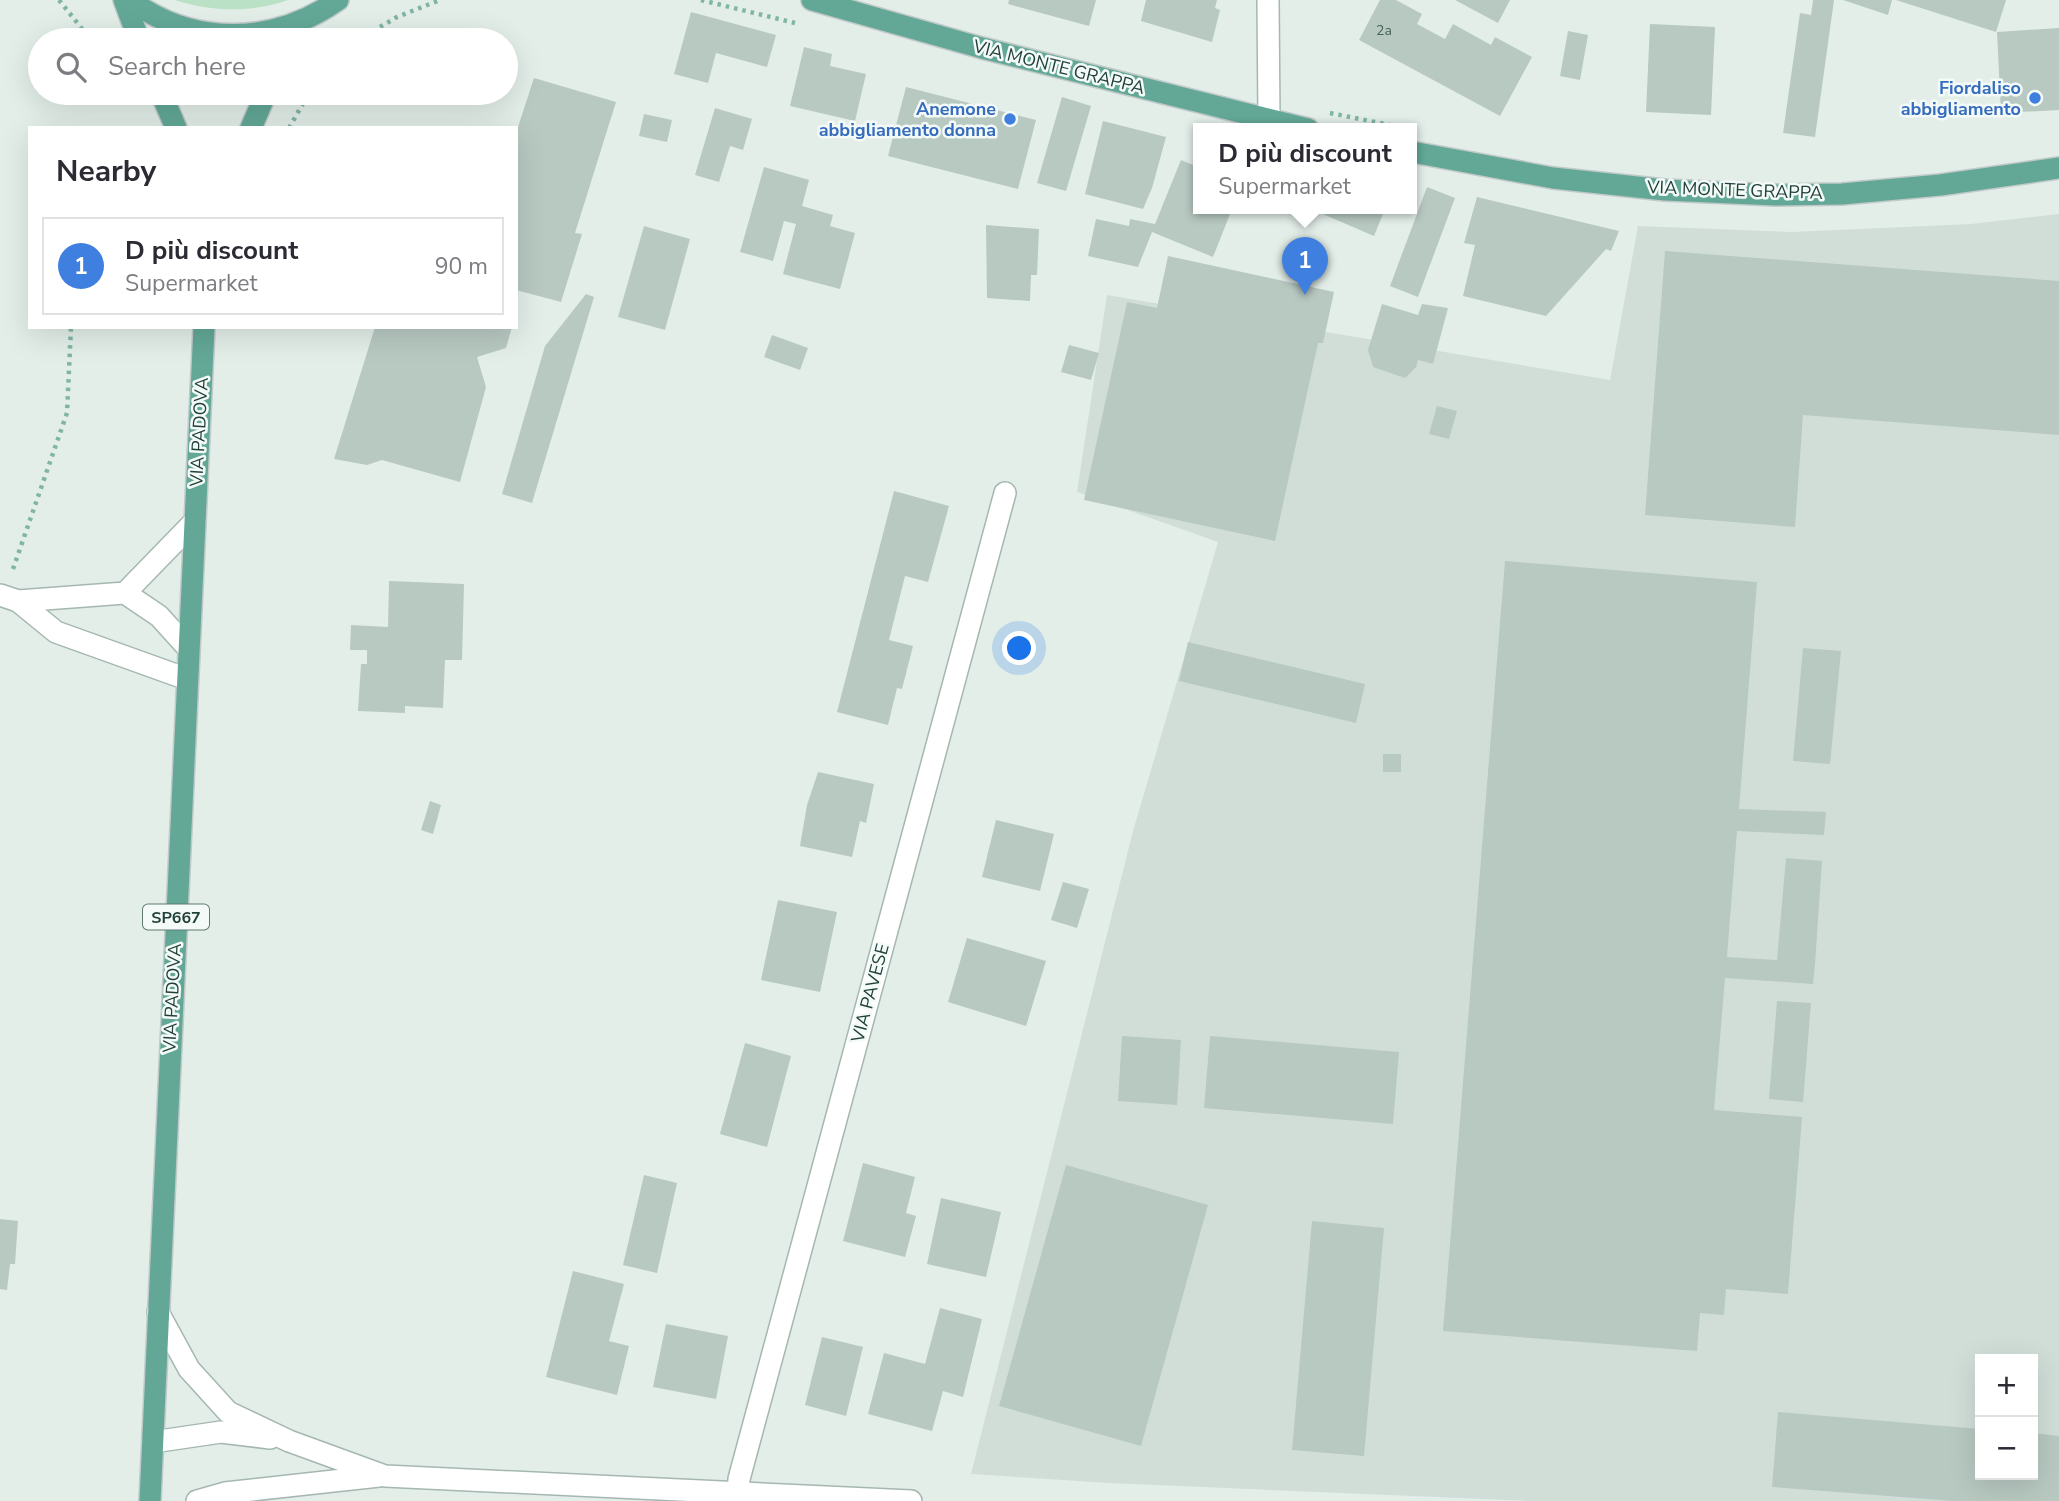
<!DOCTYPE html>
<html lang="en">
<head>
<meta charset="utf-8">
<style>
	:root { --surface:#fff; --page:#f2f2f3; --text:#2b2b33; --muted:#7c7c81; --line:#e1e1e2; --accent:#8a5040 }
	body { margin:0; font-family:"Nunito Sans",sans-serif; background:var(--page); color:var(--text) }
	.controls { position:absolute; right:21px; bottom:21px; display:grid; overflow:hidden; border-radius:0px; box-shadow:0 7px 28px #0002 }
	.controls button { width:63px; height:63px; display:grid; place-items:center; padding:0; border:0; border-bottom:2px solid var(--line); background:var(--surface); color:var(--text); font:35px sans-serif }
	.you { position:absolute; left:1020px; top:649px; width:24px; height:24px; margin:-18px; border:5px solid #fff; border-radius:50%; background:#1a73e8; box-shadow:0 0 0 10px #1a73e833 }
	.badge { display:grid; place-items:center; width:46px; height:46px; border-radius:50%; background:var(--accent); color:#fff; font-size:23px; font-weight:700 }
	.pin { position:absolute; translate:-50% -58px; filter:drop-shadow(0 2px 4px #0008) }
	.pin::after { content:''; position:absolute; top:37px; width:24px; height:21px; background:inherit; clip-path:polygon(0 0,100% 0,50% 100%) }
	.popup { position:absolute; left:1193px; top:123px; width:224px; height:91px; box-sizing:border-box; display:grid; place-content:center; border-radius:0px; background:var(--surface); filter:drop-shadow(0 2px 5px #0005); font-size:23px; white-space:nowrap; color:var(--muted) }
	.popup b { font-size:26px; color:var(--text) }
	.popup::after { content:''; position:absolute; left:50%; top:100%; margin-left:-14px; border:14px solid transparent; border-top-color:var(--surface) }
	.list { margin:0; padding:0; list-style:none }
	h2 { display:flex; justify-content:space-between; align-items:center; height:91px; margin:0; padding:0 28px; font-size:30px }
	h2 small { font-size:23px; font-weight:400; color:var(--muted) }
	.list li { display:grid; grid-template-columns:46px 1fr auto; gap:21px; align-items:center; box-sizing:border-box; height:98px; margin:0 14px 14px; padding:0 14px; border:2px solid var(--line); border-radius:0px }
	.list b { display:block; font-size:26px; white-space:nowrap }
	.list p { margin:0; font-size:23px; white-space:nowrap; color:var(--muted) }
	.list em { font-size:23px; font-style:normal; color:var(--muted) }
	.icon { flex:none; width:38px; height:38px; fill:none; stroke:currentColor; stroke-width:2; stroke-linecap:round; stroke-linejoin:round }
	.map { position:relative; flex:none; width:2059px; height:1501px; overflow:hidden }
	.search { position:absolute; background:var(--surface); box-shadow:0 7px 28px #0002; left:28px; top:28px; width:490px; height:77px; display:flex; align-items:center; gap:18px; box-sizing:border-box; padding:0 24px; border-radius:38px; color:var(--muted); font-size:26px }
	.panel { position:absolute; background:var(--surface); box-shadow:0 7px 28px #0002; left:28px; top:126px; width:490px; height:203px; border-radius:0px }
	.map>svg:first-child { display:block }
</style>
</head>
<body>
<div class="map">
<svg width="2059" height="1501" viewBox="0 0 2059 1501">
	<rect width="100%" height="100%" fill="#e3eee9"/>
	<path fill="#d1ded8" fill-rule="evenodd" d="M2059,214V1501H1530L1109,1483L971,1474L1133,831L1218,542L1077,492L1107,295L1610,380L1638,226L1792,232L1971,224ZM1980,1359H2033V1475H1980Z"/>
	<path fill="#bae1c5" d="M175,0H288C251,13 212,12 175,0Z"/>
	<g fill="#b8c9c2">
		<path d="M1009,0H1096L1089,26L1008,4Z"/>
		<path d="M1146,0H1217L1215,8L1220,10L1212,42L1141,21Z"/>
		<path d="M1380,0H1396L1422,14L1417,24L1445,39L1453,24L1491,45L1495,37L1532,57L1500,116L1359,40Z"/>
		<path d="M1455,0H1510L1498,23Z"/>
		<path d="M1813,0H1834L1815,137L1783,133L1800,13L1811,15Z"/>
		<path d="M1843,0H1892L1888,15Z"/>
		<path d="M1896,0H2006L1996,32Z"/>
		<path d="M691,12L776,35L767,67L716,53L708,83L674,74Z"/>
		<path d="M1650,24L1715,27L1711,115L1646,112Z"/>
		<path d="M2059,28V110L2001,113L1997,32Z"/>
		<path d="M1568,31L1588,35L1580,80L1560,76Z"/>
		<path d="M804,47L832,54L830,66L866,74L855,121L790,106Z"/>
		<path d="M534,78L616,102L575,233L582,234L561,302L516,290V133Z"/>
		<path d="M906,87L1036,120L1018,189L888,156Z"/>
		<path d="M1062,97L1091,106L1066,191L1037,183Z"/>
		<path d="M715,108L752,119L743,150L730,146L719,182L695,175Z"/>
		<path d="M644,114L672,120L667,142L639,136Z"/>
		<path d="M1103,121L1166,137L1152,188L1143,209L1085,194Z"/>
		<path d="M1181,160L1198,167V209H1232L1213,257L1152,232L1138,267L1088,256L1096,219L1129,226L1130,219L1155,224Z"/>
		<path d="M764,167L809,180L802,206L833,215L830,226L855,233L840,289L783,274L796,224L784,221L773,261L740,252Z"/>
		<path d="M1427,187L1455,198L1418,297L1390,286Z"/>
		<path d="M1477,197L1619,231L1611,251L1606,249L1546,316L1463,296L1475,245L1464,243Z"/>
		<path d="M1311,209H1385L1374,236Z"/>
		<path d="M986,225L1039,229L1037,275H1031L1030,301L987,298Z"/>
		<path d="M644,226L690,239L665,330L618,317Z"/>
		<path d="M1665,251L2059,281V435L1803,415L1795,527L1645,515Z"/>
		<path d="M1168,256L1334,292L1323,343H1318L1275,541L1084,500L1127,302L1157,308Z"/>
		<path d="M586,294L594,297L532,503L502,494L545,346Z"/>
		<path d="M1382,304L1418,315L1422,304L1448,308L1433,364L1418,360L1416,367L1405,378L1373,367L1368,350Z"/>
		<path d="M375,327H512L506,348L477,357L486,387L460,482L382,460L367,465L334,459Z"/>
		<path d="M772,335L808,348L800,370L764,357Z"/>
		<path d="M1069,345L1099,353L1091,380L1061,372Z"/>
		<path d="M1437,406L1457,411L1449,439L1429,434Z"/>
		<path d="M894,491L949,506L928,582L905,576L889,640L913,646L902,689L897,688L888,725L837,712Z"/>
		<path d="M1505,561L1757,582L1739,809L1826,812L1824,835L1737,831L1727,957L1777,960L1786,858L1822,861L1815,964L1813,984L1725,978L1714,1110L1802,1117L1788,1294L1726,1289L1724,1315L1700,1313L1697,1351L1443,1331Z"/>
		<path d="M389,581L464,584L462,660H445L443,708L405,706V713L358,711L361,664H367V650H350L351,625L388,627Z"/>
		<path d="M1188,642L1365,684L1356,723L1179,681Z"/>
		<path d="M1803,648L1841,651L1830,764L1793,761Z"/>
		<rect x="1383" y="754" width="18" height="18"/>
		<path d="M818,772L874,784L866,823L860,821L852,857L800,846L807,805Z"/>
		<path d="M430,801L441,805L433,834L421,830Z"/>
		<path d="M996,820L1054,834L1040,891L982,877Z"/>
		<path d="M1063,882L1089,889L1077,928L1051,920Z"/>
		<path d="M778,900L837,912L820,992L761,980Z"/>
		<path d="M967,938L1046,961L1026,1026L948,1002Z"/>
		<path d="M1777,1001L1811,1003L1803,1102L1769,1099Z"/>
		<path d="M1122,1036L1181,1040L1177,1105L1118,1101Z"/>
		<path d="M1210,1036L1399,1052L1393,1124L1204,1108Z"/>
		<path d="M745,1043L791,1056L767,1147L720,1134Z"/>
		<path d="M863,1163L915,1177L906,1213L916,1216L905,1257L843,1241Z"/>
		<path d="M1066,1165L1208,1205L1141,1446L999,1406Z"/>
		<path d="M644,1175L677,1183L657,1273L623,1265Z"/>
		<path d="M941,1198L1001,1212L986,1277L927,1264Z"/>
		<path d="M0,1219L18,1221L15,1264H10L7,1290L0,1289Z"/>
		<path d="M1312,1221L1384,1228L1364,1456L1292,1450Z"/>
		<path d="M573,1271L624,1284L609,1341L629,1346L617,1395L546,1377Z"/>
		<path d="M940,1308L982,1319L963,1397L943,1391L932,1431L868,1414L884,1353L925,1364Z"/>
		<path d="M666,1324L728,1336L716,1399L653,1387Z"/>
		<path d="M822,1337L863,1347L846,1416L805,1405Z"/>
		<path d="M1778,1412L1980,1429V1475H2033V1433L2059,1436V1501H1953L1772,1487Z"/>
	</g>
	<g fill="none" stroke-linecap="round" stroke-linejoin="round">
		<g stroke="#a5b7b1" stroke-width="24">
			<g id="minor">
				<path d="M1268,0L1269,120"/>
				<path d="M125,593L159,616L188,648"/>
				<path d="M0,595L18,601L125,593L195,521"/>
				<path d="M18,601L56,632L187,679"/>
				<path d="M158,1312L189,1369L228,1412L289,1441L385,1476L911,1501"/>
				<path d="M153,1442L221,1432L270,1438"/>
				<path d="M738,1493L739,1479L1005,493"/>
				<path d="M197,1501L225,1493L379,1476"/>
			</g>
		</g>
		<g stroke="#c1cac8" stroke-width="24">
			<g id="major">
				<path d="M124,0L139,40"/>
				<path d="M130,0C194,47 274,45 338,0"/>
				<path d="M812,0L982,48L1308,129"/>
				<path d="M161,93L176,128"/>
				<path d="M251,128L266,93"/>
				<path d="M1412,152L1553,178L1665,190L1775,195L1842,194L1940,185L2059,168"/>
				<path d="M150,1501L204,327"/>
			</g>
		</g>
		<g stroke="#80b5a5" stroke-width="4.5" stroke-dasharray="3.5 5" stroke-linecap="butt">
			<path d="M59,0L91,40"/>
			<path d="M701,0L795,23"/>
			<path d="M358,40L397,17L440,0"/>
			<path d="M192,95L235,97"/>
			<path d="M1330,113L1400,127"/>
			<path d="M289,128L309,93"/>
			<path d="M13,569L67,413L71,327"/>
		</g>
		<use href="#minor" stroke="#fff" stroke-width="21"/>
		<use href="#major" stroke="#63a897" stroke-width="21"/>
	</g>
	<g fill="#3f7fe0" stroke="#f4faf7" stroke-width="2.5">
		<circle cx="2035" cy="98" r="7"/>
		<circle cx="1010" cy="119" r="7"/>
	</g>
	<g text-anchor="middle" stroke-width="5" stroke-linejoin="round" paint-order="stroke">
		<g font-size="14" fill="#46635b">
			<text x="1384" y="35">2a</text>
		</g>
		<rect fill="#f4faf7" stroke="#607872" stroke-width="2" x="143" y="904.5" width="66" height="25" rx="5"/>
		<g font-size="16" font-weight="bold" fill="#204139">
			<text x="176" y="923">SP667</text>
		</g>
		<g font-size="18" fill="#204139" stroke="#f4faf7">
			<text transform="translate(1059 67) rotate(14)" y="6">VIA MONTE GRAPPA</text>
			<text transform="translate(1735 190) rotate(2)" y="6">VIA MONTE GRAPPA</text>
			<text transform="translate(199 432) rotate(-87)" y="6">VIA PADOVA</text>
			<text transform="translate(870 993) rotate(-75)" y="6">VIA PAVESE</text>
			<text transform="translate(172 998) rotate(-87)" y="6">VIA PADOVA</text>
		</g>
		<g font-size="18" font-weight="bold" fill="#366cbe" stroke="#f4faf7" text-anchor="end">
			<text x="2021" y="94">Fiordaliso<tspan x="2021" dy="21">abbigliamento</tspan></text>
			<text x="996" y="115">Anemone<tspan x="996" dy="21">abbigliamento donna</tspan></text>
		</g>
	</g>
</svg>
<div class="controls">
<button>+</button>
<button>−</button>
</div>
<div class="you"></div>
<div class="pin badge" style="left:1305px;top:295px;background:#3f7fe0">1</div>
<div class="popup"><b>D più discount</b>Supermarket</div>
<div class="search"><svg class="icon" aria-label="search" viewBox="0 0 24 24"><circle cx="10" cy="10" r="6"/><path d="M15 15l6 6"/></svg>Search here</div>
<section class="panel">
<h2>Nearby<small></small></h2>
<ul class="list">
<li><span class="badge" style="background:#3f7fe0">1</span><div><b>D più discount</b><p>Supermarket</p></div><em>90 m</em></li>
</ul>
</section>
</div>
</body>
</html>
